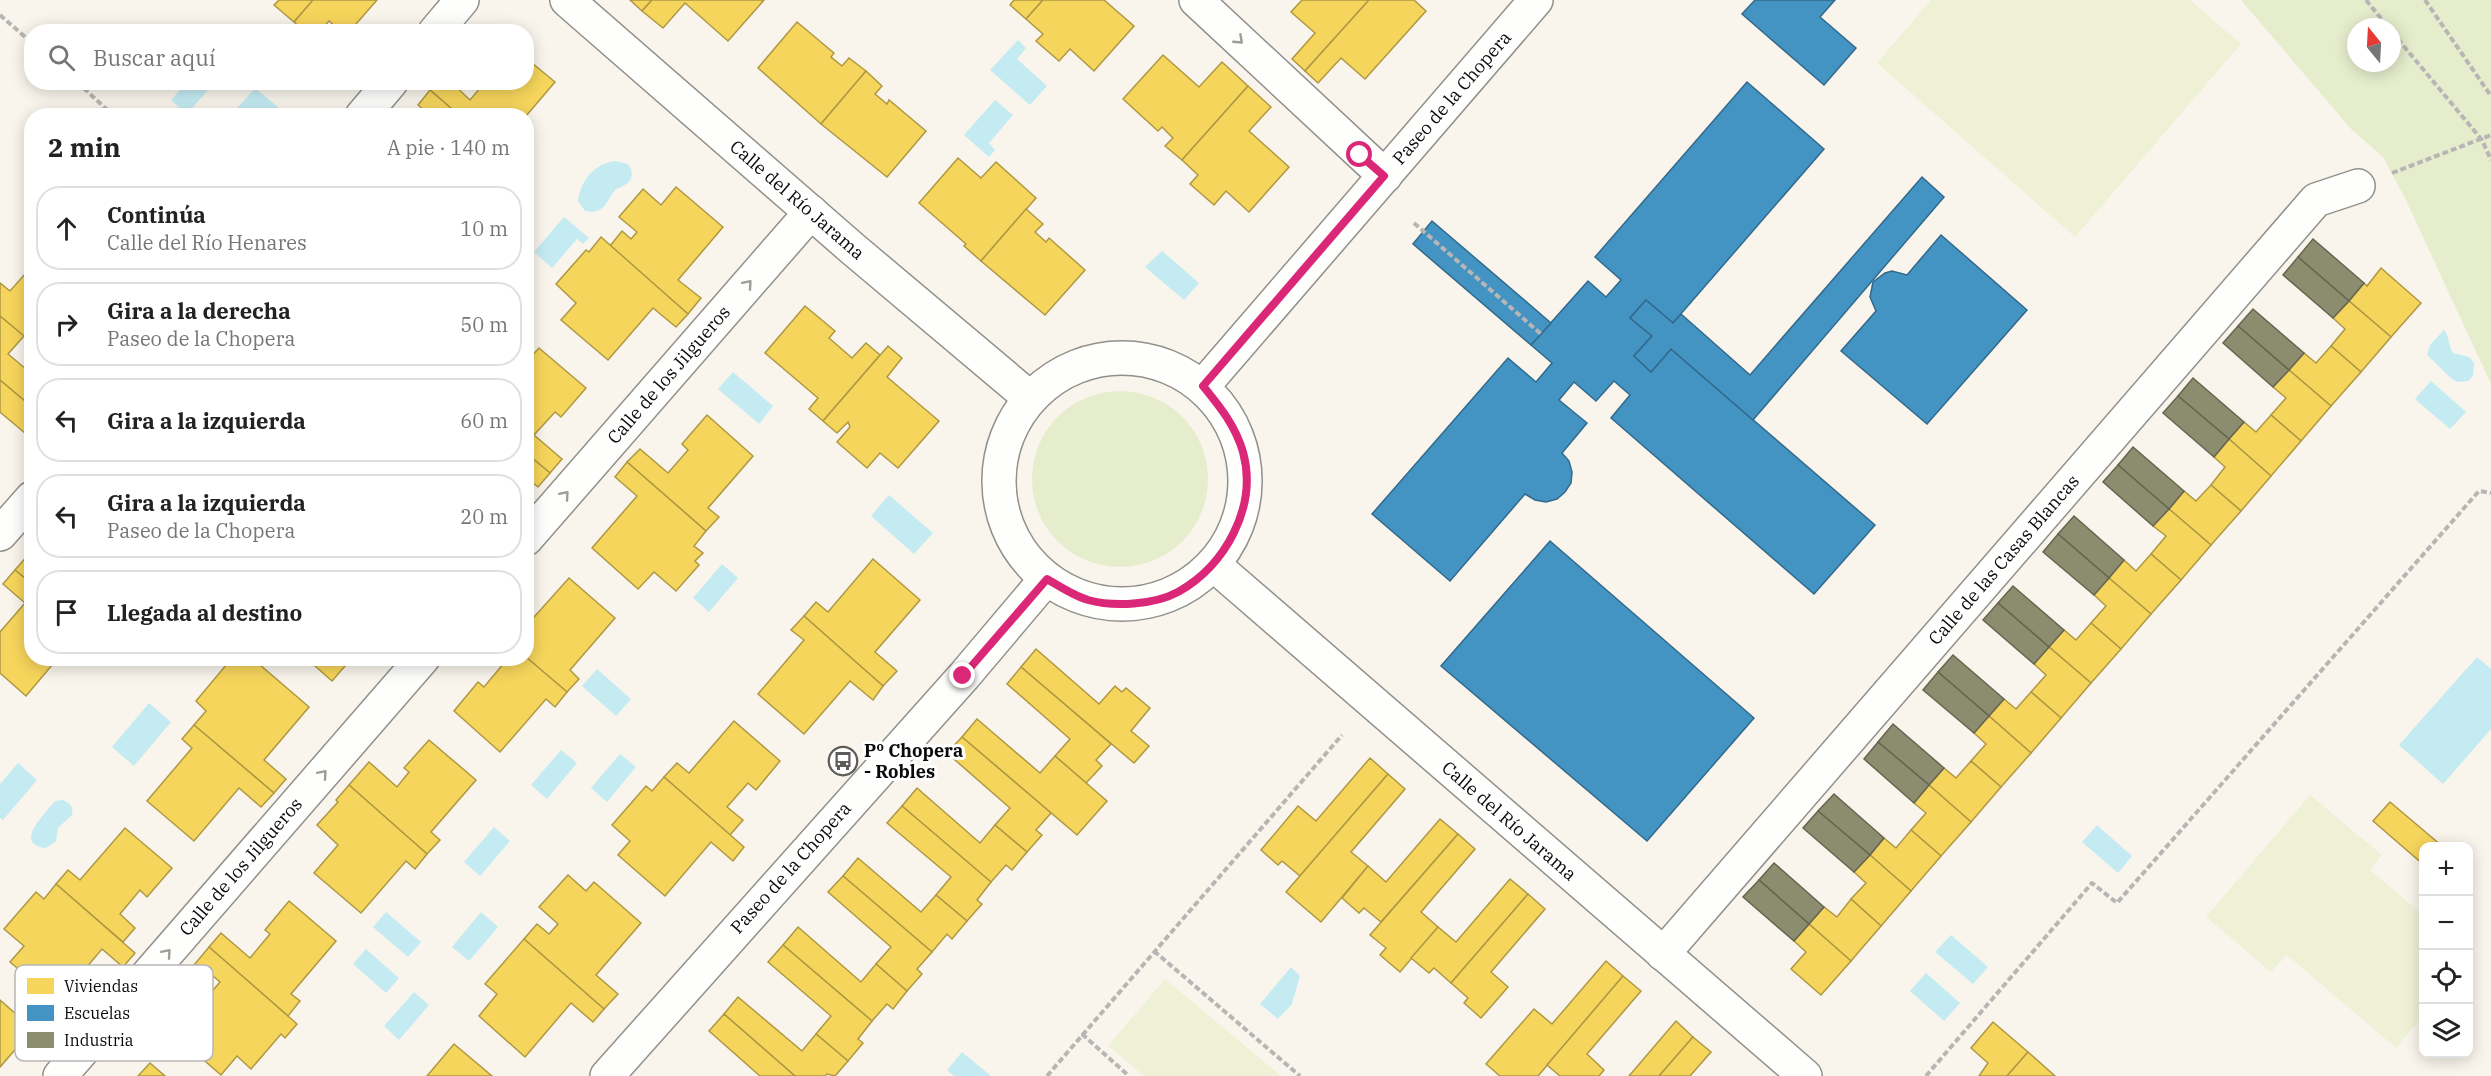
<!DOCTYPE html>
<html lang="es">
<head>
<meta charset="utf-8">
<style>
	:root { --surface:#fff; --page:#f2f2f2; --text:#222; --muted:#767676; --line:#e0e0e0 }
	body { margin:0; font-family:"IBM Plex Serif",serif; background:var(--page); color:var(--text) }
	.controls { position:absolute; right:18px; bottom:18px; display:grid; overflow:hidden; border-radius:12px; box-shadow:0 3px 15px #0003 }
	.controls button { width:54px; height:54px; display:grid; place-items:center; padding:0; border:0; border-bottom:2px solid var(--line); background:var(--surface); color:var(--text); font:30px sans-serif }
	.compass { position:absolute; left:2347px; top:18px; width:54px; height:54px; border-radius:50%; background:var(--surface); box-shadow:0 3px 15px #0003; rotate:342deg }
	.stop { position:absolute; width:18px; height:18px; margin:-14px; border:4px solid #db2777; border-radius:50%; background:#fff }
	.stop.end { background:#db2777; border-color:#fff; box-shadow:0 2px 6px #0008 }
	.list { margin:0; padding:0; list-style:none }
	h2 { display:flex; justify-content:space-between; align-items:center; height:78px; margin:0; padding:0 24px; font-size:26px }
	h2 small { font-size:20px; font-weight:400; color:var(--muted) }
	.list li { display:grid; grid-template-columns:39px 1fr auto; gap:18px; align-items:center; box-sizing:border-box; height:84px; margin:0 12px 12px; padding:0 12px; border:2px solid var(--line); border-radius:24px }
	.list b { display:block; font-size:22px; white-space:nowrap }
	.list p { margin:0; font-size:20px; white-space:nowrap; color:var(--muted) }
	.list em { font-size:20px; font-style:normal; color:var(--muted) }
	.icon { flex:none; width:33px; height:33px; fill:none; stroke:currentColor; stroke-width:2; stroke-linecap:round; stroke-linejoin:round }
	.map { position:relative; flex:none; width:2491px; height:1076px; overflow:hidden }
	.search { position:absolute; background:var(--surface); box-shadow:0 3px 15px #0003; left:24px; top:24px; width:510px; height:66px; display:flex; align-items:center; gap:15px; box-sizing:border-box; padding:0 21px; border-radius:24px; color:var(--muted); font-size:22px }
	.panel { position:absolute; background:var(--surface); box-shadow:0 3px 15px #0003; left:24px; top:108px; width:510px; height:558px; border-radius:24px }
	.map>svg:first-child { display:block }
</style>
</head>
<body>
<div class="map">
<svg width="2491" height="1076" viewBox="0 0 2491 1076">
	<rect width="100%" height="100%" fill="#f9f5ec"/>
	<g fill="#e6edcd" fill-rule="evenodd">
		<path d="M2241,0H2491V384L2404,196L2383,157L2351,129ZM2356,27H2392V63H2356Z"/>
		<circle cx="1120" cy="479" r="88"/>
	</g>
	<g fill="#eff1d7">
		<path d="M1931,0H2190L2241,44L2075,237L1877,63Z"/>
		<path d="M2310,795L2382,855L2370,870L2423,915V1016L2396,1048L2287,955L2271,972L2206,917Z"/>
		<path d="M1165,979L1281,1076H1144L1108,1046Z"/>
	</g>
	<g fill="#c4ebf2">
		<path d="M1018,40L1026,48L1017,59L1047,86L1030,105L990,70Z"/>
		<path d="M186,83H214L187,114L171,100Z"/>
		<path d="M255,88L278,107L270,115H231Z"/>
		<path d="M995,100L1013,115L989,143L995,150L989,157L964,135Z"/>
		<path d="M615,161L628,164C637,177 629,185 616,189C606,201 605,215 585,211L578,201C581,180 594,164 615,161Z"/>
		<path d="M564,217L589,238L583,244L577,239L552,268L534,252Z"/>
		<path d="M1162,251L1199,283L1184,300L1145,267Z"/>
		<path d="M2444,330C2449,335 2448,345 2453,353L2469,357L2474,363L2473,376L2468,381L2457,382L2452,379L2427,355L2430,345Z"/>
		<path d="M733,372L773,406L759,424L718,389Z"/>
		<path d="M2431,381L2466,412L2450,429L2415,399Z"/>
		<path d="M889,495L933,533L914,554L871,516Z"/>
		<path d="M722,564L738,578L709,612L693,598Z"/>
		<path d="M2477,657L2491,669V729L2443,784L2399,745Z"/>
		<path d="M597,669L631,699L616,716L582,686Z"/>
		<path d="M149,703L171,722L134,766L112,747Z"/>
		<path d="M561,750L577,763L547,799L531,785Z"/>
		<path d="M620,754L636,767L607,802L591,788Z"/>
		<path d="M18,763L37,780L3,820L0,818V784Z"/>
		<path d="M63,800C70,803 74,807 72,815L58,828L56,841L46,848C12,844 46,813 55,801Z"/>
		<path d="M2097,825L2132,856L2118,873L2082,842Z"/>
		<path d="M494,827L510,841L480,876L464,862Z"/>
		<path d="M386,912L421,942L408,957L373,927Z"/>
		<path d="M481,912L498,927L469,961L452,947Z"/>
		<path d="M1951,935L1988,967L1973,984L1935,952Z"/>
		<path d="M366,949L399,978L386,993L353,964Z"/>
		<path d="M1291,967L1300,976L1292,1004L1278,1019L1260,1004Z"/>
		<path d="M1926,973L1960,1003L1944,1021L1910,991Z"/>
		<path d="M414,992L429,1005L399,1040L384,1026Z"/>
		<path d="M962,1052L991,1076H954L947,1070Z"/>
	</g>
	<g fill="#f6d55c" stroke="#af9843" stroke-width="1.5">
		<path d="M279,0H313L294,22L274,5Z"/>
		<path d="M313,0H377L349,32H342L329,21L319,32H305L294,22Z"/>
		<path d="M630,0H652L642,11Z"/>
		<path d="M652,0H764L728,41L685,3L663,28L642,11Z"/>
		<path d="M1014,0H1043L1026,19L1010,5Z"/>
		<path d="M1043,0H1104L1134,26L1094,71L1070,49L1059,61L1036,41L1043,34L1026,19Z"/>
		<path d="M1302,0H1369L1305,71L1292,59L1315,33L1291,12Z"/>
		<path d="M1369,0H1414L1426,11L1365,79L1341,58L1318,83L1305,71Z"/>
		<path d="M797,22L834,53L831,57L842,66L849,58L866,71L821,124L758,68Z"/>
		<path d="M1163,55L1199,87L1222,62L1248,86L1182,160L1165,146L1173,138L1162,127L1158,131L1123,99Z"/>
		<path d="M526,58L555,82L526,116H460L430,90L437,82H451L470,100L485,82H526Z"/>
		<path d="M866,71L882,86L875,94L887,104L889,100L926,131L887,177L821,124Z"/>
		<path d="M1248,86L1271,107L1249,131L1289,167L1249,212L1226,191L1214,205L1190,184L1198,175L1182,160Z"/>
		<path d="M430,90L460,116H431L418,105Z"/>
		<path d="M958,158L981,178L996,162L1036,198L981,261L964,246L966,244L919,203Z"/>
		<path d="M676,187L723,227L678,280L701,298L688,314L610,246L622,231L631,239L637,232L619,217L643,189L661,205Z"/>
		<path d="M1026,209L1043,224L1035,232L1046,242L1049,238L1085,270L1045,315L981,261Z"/>
		<path d="M601,237L688,314L676,327L653,308L608,360L561,320L576,303L556,284L586,250L589,252Z"/>
		<path d="M2381,268L2421,303L2391,337L2349,301L2364,283L2367,286Z"/>
		<path d="M25,274L32,280V343L0,316V283L10,291Z"/>
		<path d="M2349,301L2391,337L2361,372L2331,346L2345,329L2333,318Z"/>
		<path d="M805,306L835,331L829,338L852,358L866,343L880,355L823,421L809,409L818,398L765,353Z"/>
		<path d="M0,316L24,336L8,354L32,374V407L0,380Z"/>
		<path d="M888,346L902,358L887,377L939,421L898,468L880,453L867,468L837,442L850,427L848,422L837,433L823,421Z"/>
		<path d="M2331,346L2361,372L2331,406L2289,370L2304,353L2316,363Z"/>
		<path d="M539,348L586,388L561,417L555,412L534,435L562,459L550,473L526,453V362Z"/>
		<path d="M2289,370L2331,406L2301,441L2271,415L2286,398L2273,387Z"/>
		<path d="M0,380L32,407V439L0,412Z"/>
		<path d="M707,415L753,456L708,508L719,517L706,531L627,462L640,449L668,473L688,450L682,444Z"/>
		<path d="M2271,415L2301,441L2271,476L2229,439L2244,422L2256,432Z"/>
		<path d="M2229,439L2271,476L2241,511L2211,485L2225,467L2214,457Z"/>
		<path d="M526,453L550,473L538,487L526,477Z"/>
		<path d="M627,462L706,531L694,546L703,553L695,561L699,565L676,591L654,572L638,589L592,548L637,496L615,477Z"/>
		<path d="M2211,485L2241,511L2211,545L2169,509L2184,491L2196,501Z"/>
		<path d="M2169,509L2211,545L2181,580L2151,554L2166,536L2153,526Z"/>
		<path d="M2151,554L2181,580L2151,614L2109,578L2124,560L2136,571Z"/>
		<path d="M28,555L32,559V584L15,570Z"/>
		<path d="M873,559L920,600L875,652L897,671L883,686L804,616L816,602L828,612Z"/>
		<path d="M15,570L32,584V658H58L26,696L0,673V632L25,603L3,584Z"/>
		<path d="M569,578L615,618L570,670L579,679L567,692L526,657V626Z"/>
		<path d="M2109,578L2151,614L2121,649L2091,623L2106,606L2094,595Z"/>
		<path d="M804,616L883,686L873,700L850,681L804,734L758,694L804,640L791,630Z"/>
		<path d="M2091,623L2121,649L2091,683L2049,647L2064,630L2076,640Z"/>
		<path d="M2049,647L2091,683L2061,718L2031,692L2046,675L2034,664Z"/>
		<path d="M1036,649L1099,704L1115,686L1122,692L1126,688L1150,708L1131,731L1149,746L1134,763L1021,667Z"/>
		<path d="M526,657L567,692L555,707L546,699L500,752L454,711L478,682L484,687L504,663L499,658Z"/>
		<path d="M232,658H252L309,707L264,760L286,779L274,793L194,725L206,711L196,701Z"/>
		<path d="M306,658H352L332,681Z"/>
		<path d="M1021,667L1111,744L1096,760L1102,766L1086,783L1055,756L1070,739L1007,684Z"/>
		<path d="M2031,692L2061,718L2031,753L1989,716L2004,699L2016,709Z"/>
		<path d="M1989,716L2031,753L2001,787L1971,761L1986,744L1974,733Z"/>
		<path d="M977,719L1040,773L1055,756L1107,801L1077,835L962,737Z"/>
		<path d="M734,721L780,761L756,790L748,783L727,807L743,820L730,835L664,777L677,763L689,773Z"/>
		<path d="M194,725L274,793L261,807L239,788L194,841L147,801L192,748L182,739Z"/>
		<path d="M962,737L1051,813L1036,830L1042,835L1027,852L995,825L1010,808L947,753Z"/>
		<path d="M429,740L476,780L431,832L440,840L427,854L349,785L369,762L397,787L409,772L404,768Z"/>
		<path d="M1370,758L1388,774L1300,876L1282,861L1278,865L1261,850L1298,806L1316,821Z"/>
		<path d="M1971,761L2001,787L1971,822L1929,785L1944,768L1956,778Z"/>
		<path d="M1388,774L1405,789L1351,852L1368,866L1321,922L1286,892Z"/>
		<path d="M664,777L744,847L733,861L711,842L665,896L618,855L630,841L612,825L646,786L652,791Z"/>
		<path d="M349,785L427,854L415,869L406,861L361,913L314,873L338,845L317,825L338,802L336,800Z"/>
		<path d="M1929,785L1971,822L1941,856L1911,830L1926,813L1914,803Z"/>
		<path d="M917,788L980,843L995,825L1027,852L1012,870L1006,865L991,882L902,806Z"/>
		<path d="M2390,802L2442,846H2424V865L2373,821Z"/>
		<path d="M902,806L991,882L977,900L982,904L967,921L936,895L951,877L887,823Z"/>
		<path d="M1440,819L1458,834L1381,922L1364,908L1359,913L1342,898L1368,866L1386,882Z"/>
		<path d="M125,828L172,868L147,897L140,890L120,914L135,928L123,942L56,884L68,870L80,880Z"/>
		<path d="M1911,830L1941,856L1911,891L1870,855L1884,838L1896,848Z"/>
		<path d="M1458,834L1475,849L1421,912L1438,927L1400,972L1380,955L1386,948L1370,935Z"/>
		<path d="M1870,855L1911,891L1881,926L1851,899L1866,883L1854,872Z"/>
		<path d="M858,858L921,912L936,895L967,921L952,939L947,934L932,952L843,876Z"/>
		<path d="M568,875L586,891L594,882L641,923L596,975L618,994L604,1009L524,939L537,924L549,934L558,924L539,907Z"/>
		<path d="M843,876L932,952L917,969L922,974L907,991L876,964L891,947L828,892Z"/>
		<path d="M1510,879L1528,894L1451,983L1434,968L1429,973L1411,958L1438,927L1456,942Z"/>
		<path d="M56,884L135,953L123,967L102,949L57,1002L10,962L24,946L4,929L36,892L44,899Z"/>
		<path d="M1528,894L1545,909L1491,972L1508,987L1481,1018L1464,1003L1468,998L1451,983Z"/>
		<path d="M1851,899L1881,926L1851,961L1809,924L1824,907L1837,917Z"/>
		<path d="M289,901L336,941L291,994L300,1001L288,1016L209,947L221,933L250,958L270,934L265,930Z"/>
		<path d="M1809,924L1851,961L1821,995L1791,969L1806,952L1794,941Z"/>
		<path d="M798,927L861,982L876,964L907,991L893,1009L887,1004L872,1021L783,945Z"/>
		<path d="M524,939L604,1009L593,1022L571,1003L525,1057L479,1016L497,994L485,984Z"/>
		<path d="M783,945L872,1021L858,1039L863,1043L848,1061L816,1034L831,1016L768,962Z"/>
		<path d="M209,947L297,1024L285,1038L281,1034L251,1069L237,1056L221,1075L175,1035L220,982L206,970L197,979L189,971Z"/>
		<path d="M1606,961L1623,976L1538,1076H1500L1486,1064L1534,1009L1552,1024Z"/>
		<path d="M1623,976L1641,991L1587,1054L1604,1070L1599,1076H1560L1547,1065Z"/>
		<path d="M738,997L802,1051L816,1034L848,1061L835,1076L827,1074L825,1076H795L724,1014Z"/>
		<path d="M0,1000L33,1029L0,1067Z"/>
		<path d="M724,1014L795,1076H760L709,1031Z"/>
		<path d="M1676,1021L1693,1037L1659,1076H1629Z"/>
		<path d="M1993,1022L2028,1052L2007,1076H1979L1988,1063L1971,1048Z"/>
		<path d="M1693,1037L1711,1052L1690,1076H1659Z"/>
		<path d="M454,1044L492,1076H427Z"/>
		<path d="M2028,1052L2055,1076H2007Z"/>
		<path d="M150,1063L165,1076H138Z"/>
	</g>
	<g fill="#4393c3" stroke="#326a8c" stroke-width="1.5">
		<path d="M1755,0H1835L1820,17L1856,48L1824,85L1742,14Z"/>
		<path d="M1747,82L1824,149L1673,323L1646,300L1630,318L1652,336L1634,356L1651,372L1671,349L1875,525L1814,594L1611,418L1630,395L1614,381L1596,401L1574,382L1559,400L1587,423L1562,453L1569,461L1572,472L1571,483L1565,492L1557,499L1546,502L1535,500L1525,494L1450,581L1372,514L1508,358L1536,382L1552,363L1531,345L1588,281L1606,297L1621,280L1595,257Z"/>
		<path d="M1922,177L1944,197L1753,420L1671,349L1651,372L1634,356L1652,336L1630,318L1646,300L1673,323L1681,314L1750,375Z"/>
		<path d="M1432,221L1551,323L1531,345L1413,244Z"/>
		<path d="M1941,235L2027,310L1927,424L1841,351L1876,311L1870,297L1873,282L1885,273L1892,271L1907,275Z"/>
		<path d="M1550,541L1754,718L1647,841L1441,666Z"/>
	</g>
	<g fill="#8c8c6e" stroke="#656550" stroke-width="1.5">
		<path d="M2313,239L2364,283L2349,301L2298,257Z"/>
		<path d="M2298,257L2349,301L2333,318L2283,275Z"/>
		<path d="M2253,309L2304,353L2289,370L2238,326Z"/>
		<path d="M2238,326L2289,370L2273,387L2223,343Z"/>
		<path d="M2193,378L2244,422L2229,439L2178,396Z"/>
		<path d="M2178,396L2229,439L2214,457L2163,413Z"/>
		<path d="M2133,447L2184,491L2169,509L2118,465Z"/>
		<path d="M2118,465L2169,509L2153,526L2103,482Z"/>
		<path d="M2074,516L2124,560L2109,578L2058,534Z"/>
		<path d="M2058,534L2109,578L2094,595L2043,552Z"/>
		<path d="M2013,586L2064,630L2049,647L1998,603Z"/>
		<path d="M1998,603L2049,647L2034,664L1983,620Z"/>
		<path d="M1953,655L2004,699L1989,716L1938,672Z"/>
		<path d="M1938,672L1989,716L1974,733L1923,690Z"/>
		<path d="M1893,724L1944,768L1929,785L1878,742Z"/>
		<path d="M1878,742L1929,785L1914,803L1864,759Z"/>
		<path d="M1834,794L1884,838L1870,855L1818,811Z"/>
		<path d="M1818,811L1870,855L1854,872L1803,828Z"/>
		<path d="M1774,863L1824,907L1809,924L1759,880Z"/>
		<path d="M1759,880L1809,924L1794,941L1743,897Z"/>
	</g>
	<g fill="none" stroke-linecap="round" stroke-linejoin="round">
		<g stroke="#92908c" stroke-width="36">
			<g id="minor">
				<path d="M567,0L853,249L1030,398"/>
				<path d="M1196,0L1385,176"/>
				<path d="M435,32L462,0"/>
				<path d="M362,116L391,82"/>
				<circle cx="1122" cy="481" r="123"/>
				<path d="M1203,386L1536,0"/>
				<path d="M0,534L32,498"/>
				<path d="M526,539L811,212"/>
				<path d="M1214,565L1805,1076"/>
				<path d="M1663,954L2316,200L2358,186"/>
				<path d="M60,1076L423,658"/>
				<path d="M607,1076L964,676L1046,579"/>
			</g>
		</g>
		<g stroke="#b7b6b5" stroke-width="4" stroke-dasharray="6 3" stroke-linecap="butt">
			<path d="M2366,0L2388,27"/>
			<path d="M2425,0L2491,96"/>
			<path d="M0,15L32,43"/>
			<path d="M2392,32L2482,140L2491,160"/>
			<path d="M77,82L114,116"/>
			<path d="M2392,173L2491,135"/>
			<path d="M1414,223L1541,334"/>
			<path d="M1154,951L1300,1076"/>
			<path d="M1082,1034L1129,1076"/>
			<path d="M1047,1076L1342,735"/>
			<path d="M1926,1076L2092,883L2117,903L2479,491L2491,493"/>
		</g>
		<use href="#minor" stroke="#fefefc" stroke-width="33"/>
	</g>
	<defs><path id="oneway-chevron" d="M-2-3.5L2.5 0L-2 3.5" fill="none" stroke-width="1.6" stroke-linecap="round" stroke-linejoin="round" transform="scale(1.5)"/></defs>
	<g stroke="#9c9c9b">
		<use href="#oneway-chevron" transform="translate(1239 40) rotate(43)"/>
		<use href="#oneway-chevron" transform="translate(748 284) rotate(-49)"/>
		<use href="#oneway-chevron" transform="translate(565 495) rotate(-49)"/>
		<use href="#oneway-chevron" transform="translate(323 774) rotate(-49)"/>
		<use href="#oneway-chevron" transform="translate(167 953) rotate(-49)"/>
	</g>
	<g fill="none" stroke-linecap="round" stroke-linejoin="round">
		<path stroke="#db2777" stroke-width="8" d="M963,676L1047,579C1059,586 1074,596 1088,600C1114,607 1154,605 1178,592C1225,566 1258,507 1243,452C1235,425 1220,407 1203,386L1384,176L1360,155"/>
	</g>
	<defs>
		<g id="bus-ring" transform="scale(1.5)"><circle r="9.5" fill="#fff" stroke="#5e5c59" stroke-width="1.5"/><path d="M-5-6H5V4H4V6H2V4H-2V6H-4V4H-5ZM-3.5-4V0h7V-4ZM-3.5 1.2v1.5H-2V1.2ZM2 1.2v1.5H3.5V1.2Z" fill="#5e5c59"/></g>
	</defs>
	<g fill-rule="evenodd">
		<use href="#bus-ring" x="843" y="761"/>
	</g>
	<g text-anchor="middle" stroke-width="6" stroke-linejoin="round" paint-order="stroke">
		<g font-size="18" fill="#0a0a0a" stroke="#fff">
			<text transform="translate(1452 98) rotate(-49)" y="6">Paseo de la Chopera</text>
			<text transform="translate(797 200) rotate(41)" y="6">Calle del Río Jarama</text>
			<text transform="translate(669 375) rotate(-49)" y="6">Calle de los Jilgueros</text>
			<text transform="translate(2004 560) rotate(-49)" y="6">Calle de las Casas Blancas</text>
			<text transform="translate(1509 821) rotate(41)" y="6">Calle del Río Jarama</text>
			<text transform="translate(241 867) rotate(-49)" y="6">Calle de los Jilgueros</text>
			<text transform="translate(791 868) rotate(-48)" y="6">Paseo de la Chopera</text>
		</g>
		<g font-size="18" font-weight="bold" fill="#0a0a0a" stroke="#fff" text-anchor="start">
			<text x="864" y="757">Pº Chopera<tspan x="864" dy="21">- Robles</tspan></text>
		</g>
	</g>
	<rect x="15" y="965" width="198" height="96" rx="9" fill="#fff" stroke="#b6b6b6" stroke-width="1.5"/>
	<rect x="27" y="978" width="27" height="16" fill="#f6d55c"/>
	<rect x="27" y="1005" width="27" height="16" fill="#4393c3"/>
	<rect x="27" y="1032" width="27" height="16" fill="#8c8c6e"/>
	<g font-size="16" fill="#0a0a0a">
		<text x="64" y="992">Viviendas</text>
		<text x="64" y="1019">Escuelas</text>
		<text x="64" y="1046">Industria</text>
	</g>
</svg>
<div class="controls">
<button>+</button>
<button>−</button>
<button><svg class="icon" aria-label="locate" viewBox="0 0 24 24"><circle cx="12" cy="12" r="6"/><path d="M12 2v4M12 18v4M2 12h4M18 12h4"/></svg></button>
<button><svg class="icon" aria-label="layers" viewBox="0 0 24 24"><path d="M12 4l9 5-9 5-9-5zM3 14l9 5 9-5"/></svg></button>
</div>
<svg class="compass" viewBox="-18 -18 36 36"><path d="M0-13l5 13h-10z" fill="#e53935"/><path d="M0 13l5-13h-10z" fill="#767676"/></svg>
<div class="stop" style="left:1360px;top:155px"></div>
<div class="stop end" style="left:963px;top:676px"></div>
<div class="search"><svg class="icon" aria-label="search" viewBox="0 0 24 24"><circle cx="10" cy="10" r="6"/><path d="M15 15l6 6"/></svg>Buscar aquí</div>
<section class="panel">
<h2>2 min<small>A pie · 140 m</small></h2>
<ul class="list">
<li><svg class="icon" aria-label="ahead" viewBox="0 0 24 24"><path d="M12 20V5M6 11l6-6 6 6"/></svg><div><b>Continúa</b><p>Calle del Río Henares</p></div><em>10 m</em></li>
<li><svg class="icon" aria-label="right" viewBox="0 0 24 24"><path d="M7 20v-9h11M14 6l5 5-5 5"/></svg><div><b>Gira a la derecha</b><p>Paseo de la Chopera</p></div><em>50 m</em></li>
<li><svg class="icon" aria-label="left" viewBox="0 0 24 24"><path d="M17 20v-9H6M10 6l-5 5 5 5"/></svg><div><b>Gira a la izquierda</b></div><em>60 m</em></li>
<li><svg class="icon" aria-label="left" viewBox="0 0 24 24"><path d="M17 20v-9H6M10 6l-5 5 5 5"/></svg><div><b>Gira a la izquierda</b><p>Paseo de la Chopera</p></div><em>20 m</em></li>
<li><svg class="icon" aria-label="arrive" viewBox="0 0 24 24"><path d="M6 21V4h12l-3 4 3 4H6"/></svg><div><b>Llegada al destino</b></div></li>
</ul>
</section>
</div>
</body>
</html>
